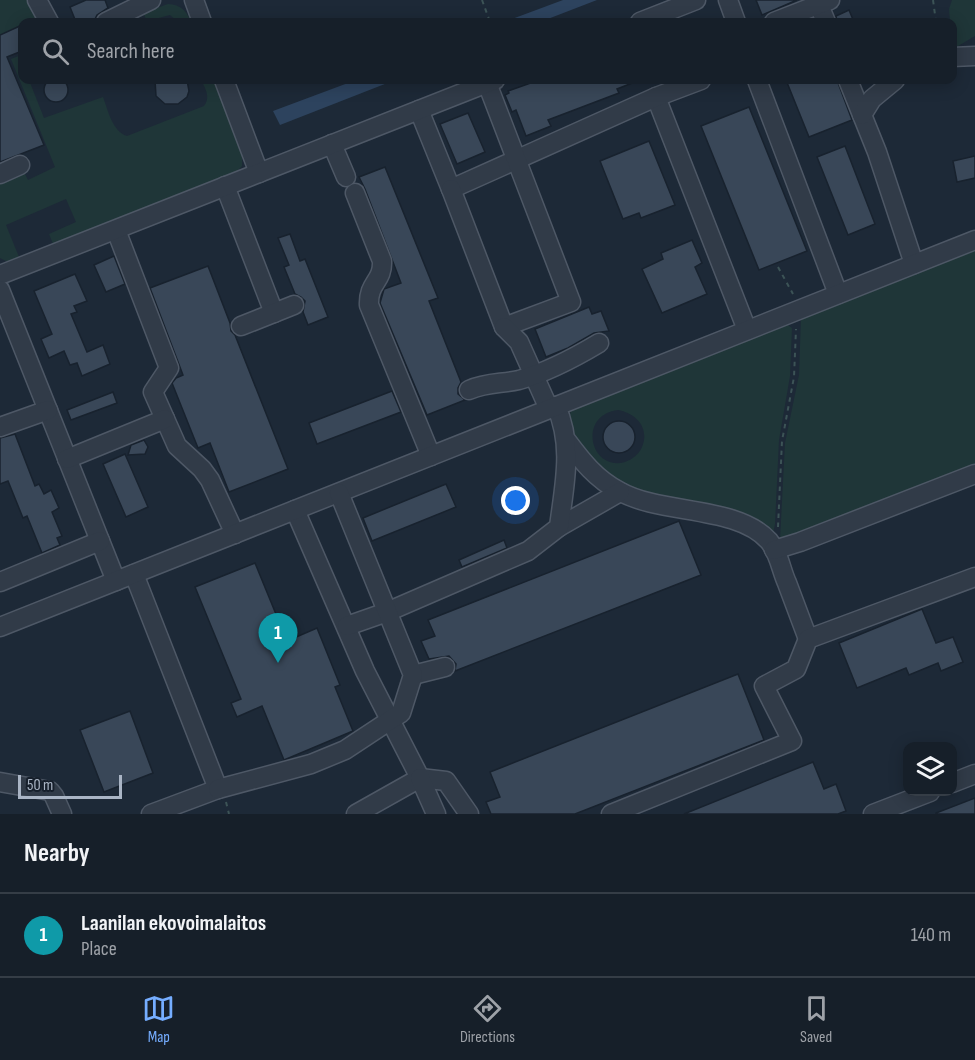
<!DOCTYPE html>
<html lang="en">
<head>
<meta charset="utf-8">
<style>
	:root { --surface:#161f29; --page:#1f2731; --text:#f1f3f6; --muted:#9ea2a8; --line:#353d46; --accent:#75adff }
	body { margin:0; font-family:"Sofia Sans Condensed",sans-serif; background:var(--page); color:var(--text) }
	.controls { position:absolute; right:18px; bottom:18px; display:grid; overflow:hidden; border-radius:12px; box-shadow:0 3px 15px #0003 }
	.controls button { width:54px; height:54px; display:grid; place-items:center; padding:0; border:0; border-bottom:2px solid var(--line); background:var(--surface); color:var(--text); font:30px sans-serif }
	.scale { position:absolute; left:18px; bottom:15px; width:104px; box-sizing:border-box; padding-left:6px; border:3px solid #aab5c5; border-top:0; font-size:16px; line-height:21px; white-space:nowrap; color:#aab5c5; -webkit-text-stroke:4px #17202c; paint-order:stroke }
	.you { position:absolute; left:516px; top:501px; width:21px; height:21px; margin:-15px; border:4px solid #fff; border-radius:50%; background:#1a73e8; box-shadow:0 0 0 9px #1a73e833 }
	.badge { display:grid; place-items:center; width:39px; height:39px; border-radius:50%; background:var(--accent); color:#fff; font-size:20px; font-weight:700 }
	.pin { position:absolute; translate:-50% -50px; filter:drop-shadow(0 2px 3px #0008) }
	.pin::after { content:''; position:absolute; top:32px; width:21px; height:18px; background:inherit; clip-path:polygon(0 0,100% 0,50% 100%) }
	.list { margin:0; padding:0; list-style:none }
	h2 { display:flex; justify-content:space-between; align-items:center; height:78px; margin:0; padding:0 24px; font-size:26px }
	h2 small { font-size:20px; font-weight:400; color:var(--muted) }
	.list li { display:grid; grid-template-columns:39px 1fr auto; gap:18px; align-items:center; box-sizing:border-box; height:84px; padding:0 24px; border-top:2px solid var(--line) }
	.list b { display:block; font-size:22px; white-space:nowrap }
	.list p { margin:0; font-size:20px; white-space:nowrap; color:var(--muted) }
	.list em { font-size:20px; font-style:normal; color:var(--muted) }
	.icon { flex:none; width:33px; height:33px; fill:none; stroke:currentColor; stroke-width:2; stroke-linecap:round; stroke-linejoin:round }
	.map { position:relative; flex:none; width:975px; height:814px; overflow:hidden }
	.search { position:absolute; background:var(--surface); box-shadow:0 3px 15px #0003; left:18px; right:18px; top:18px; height:66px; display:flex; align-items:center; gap:15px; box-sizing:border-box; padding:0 21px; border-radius:12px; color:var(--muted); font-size:22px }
	.sheet { height:162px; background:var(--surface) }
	nav { display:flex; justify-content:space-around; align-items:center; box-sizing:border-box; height:84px; border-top:2px solid var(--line); background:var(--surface); font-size:16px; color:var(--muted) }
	nav a { display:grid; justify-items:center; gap:3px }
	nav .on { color:var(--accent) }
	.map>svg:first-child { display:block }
</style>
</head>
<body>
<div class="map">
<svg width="975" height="814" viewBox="0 0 975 814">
	<rect width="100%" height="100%" fill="#1d2937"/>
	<g fill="#1f3638" fill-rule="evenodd">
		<path d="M0,0H32L40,22H22V25L0,35Z"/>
		<path d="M952,0H975V36L953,49L952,22H950L949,9Z"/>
		<path d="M168,4C181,5 186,10 191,22H178L170,15L147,21L143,13Z"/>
		<path d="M22,51V80H29L44,118L103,97C108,110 112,131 127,136L204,106C211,97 205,88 201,80H215L242,144V166L236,172L53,244L49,234L76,222L66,199L6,225L19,257L8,262L0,258V177L22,168L28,180L55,167L11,59L21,55Z"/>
		<path d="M975,248V469L799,537L780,540L785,443L799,375L801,317Z"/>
		<path d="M785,323L792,328L790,376L779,440L775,524L772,539L622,489L574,441L569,417L571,411L583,404ZM618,410C636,413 650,428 642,447C639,454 633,459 625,462C590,472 577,415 618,410Z"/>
	</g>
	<g fill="#2d435e">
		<path d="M563,0H597L540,22H504Z"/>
		<path d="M356,80H395L280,125L273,111Z"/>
	</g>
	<g fill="#394758" stroke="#18222e" stroke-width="1.5">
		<path d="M86,0H105L108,8L97,15L95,19L88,22H76L70,7Z"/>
		<path d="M756,0H797L762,15Z"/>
		<path d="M849,10L854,22H837L836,16Z"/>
		<path d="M22,25V51L7,57L44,145L0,162V35Z"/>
		<circle cx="56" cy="90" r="12"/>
		<path d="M155,80H187L189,91L187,97L178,104H165L156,96Z"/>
		<path d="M539,80H640L617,89L619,93L548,120L551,126L526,136L516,110L512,112L505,95L509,93L508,91Z"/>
		<path d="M786,80H837L852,120L809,137Z"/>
		<path d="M749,107L807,251L759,270L701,126Z"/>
		<path d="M468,113L485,152L457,164L440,124Z"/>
		<path d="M649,141L675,205L641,218L639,213L623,219L600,161Z"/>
		<path d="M845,146L875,224L848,235L817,157Z"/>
		<path d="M975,156V178L957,182L953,161Z"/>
		<path d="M385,167L438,298L429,301L461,382L458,388V394L465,400L427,415L380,303L384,289L401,283L365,189L359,177Z"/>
		<path d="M290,234L300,261L305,259L328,317L308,325L303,312L305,301L301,297L295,294L284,267L289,265L278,238Z"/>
		<path d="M692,240L702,263L695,267L707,294L662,313L642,269L663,259L661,253Z"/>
		<path d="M114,256L125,284L106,292L94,265Z"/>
		<path d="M208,266L230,323L231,331L235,335L288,469L229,492L210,443L198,448L172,383L176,378L183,375L150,288Z"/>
		<path d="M75,274L87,301L74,306L77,312L71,314L87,352L103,345L110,364L82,376L77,363L70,365L64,351L49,358L41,339L52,334L34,291Z"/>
		<path d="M589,307L592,314L601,311L609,331L594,333L568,348L546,357L535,329Z"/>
		<path d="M392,391L401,412L317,444L309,423Z"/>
		<path d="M113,392L117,403L71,420L67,410Z"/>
		<circle cx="619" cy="437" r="16"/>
		<path d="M15,434L35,486L39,484L44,494L51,490L59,508L52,512L62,536L57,538L60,545L42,553L27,516L23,518L8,481L0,484V438Z"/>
		<path d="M144,440L148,447L145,454L128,455L131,445Z"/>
		<path d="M125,454L148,507L126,517L103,464Z"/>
		<path d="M446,484L456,507L372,541L363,518Z"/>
		<path d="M679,521L701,575L455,671L456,664L449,656L429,659L421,641L435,636L428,620Z"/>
		<path d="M504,540L507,548L462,567L459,560Z"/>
		<path d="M255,563L287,641L317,628L340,685L335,687L353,731L284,760L262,706L237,717L231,703L241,699L195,587Z"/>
		<path d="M922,609L936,643L953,637L963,662L941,671L938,663L909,675L906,668L857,688L839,643Z"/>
		<path d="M738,674L764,740L575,814H491L486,802L500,797L490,772Z"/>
		<path d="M130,711L153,773L104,792L80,730Z"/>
		<path d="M813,762L824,789L836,784L846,811L838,814H684Z"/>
		<path d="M975,798V814H936V813Z"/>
	</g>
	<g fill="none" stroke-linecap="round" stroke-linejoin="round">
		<g stroke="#4e5866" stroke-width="21">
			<g id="minor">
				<path d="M37,0L49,22"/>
				<path d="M194,0L202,22"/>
				<path d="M728,0L736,22"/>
				<path d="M819,5L826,22"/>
				<path d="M106,22L151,0"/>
				<path d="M640,22L696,0"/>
				<path d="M774,22L830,0"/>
				<path d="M952,57L975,56"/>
				<path d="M224,80L259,173"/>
				<path d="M757,80L838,294"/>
				<path d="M848,80L877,152L914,264"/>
				<path d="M656,97L747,330"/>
				<path d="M419,110L451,189L656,97L701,80"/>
				<path d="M862,115L872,99L895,80"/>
				<path d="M332,144L346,177"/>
				<path d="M0,174L20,165"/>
				<path d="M225,186L274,313"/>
				<path d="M451,189L504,327L571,302L487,83"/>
				<path d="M355,193L382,261C383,282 368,282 369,305L431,456"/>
				<path d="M116,230L169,368L153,392L177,446L202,469L210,480L235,534"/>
				<path d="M0,275L495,80"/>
				<path d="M0,290L116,581"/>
				<path d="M241,326L294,305"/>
				<path d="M504,327L519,342L549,409"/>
				<path d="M469,390C487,382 501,384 519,380C548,372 574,358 599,343"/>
				<path d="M0,427L48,410"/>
				<path d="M567,441C582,461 596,479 619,491C661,515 737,505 769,541C779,553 781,570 787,583C794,602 801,620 808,639"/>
				<path d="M67,459L165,419"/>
				<path d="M295,510L365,671L420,778L356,814"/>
				<path d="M559,527L620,492"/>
				<path d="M774,550L800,542L975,474"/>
				<path d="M134,574L218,789L151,814"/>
				<path d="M0,582L100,541"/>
				<path d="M347,626L387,612L528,551L559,527C564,486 574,446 556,406"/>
				<path d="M0,627L975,240"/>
				<path d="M413,675L445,667"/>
				<path d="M420,778L446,781L469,814"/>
				<path d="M420,778L436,814"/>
				<path d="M0,782L50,791L54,796L62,814"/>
				<path d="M952,783L975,774"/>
				<path d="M218,789L311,764L345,750L401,713L413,675L339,493"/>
				<path d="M611,814L792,741L764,686L796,669L808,639L975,577"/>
				<path d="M873,814L930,792"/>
			</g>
		</g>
		<g stroke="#3c5356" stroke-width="2" stroke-dasharray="4.5 4.5" stroke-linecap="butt">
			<path d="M482,0L490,22"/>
			<path d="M933,0L936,22"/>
			<path d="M778,267L793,294"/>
			<path d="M778,527L782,441L794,377L796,329"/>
			<path d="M226,802L229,814"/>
		</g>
		<use href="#minor" stroke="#313b48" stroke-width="18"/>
	</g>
</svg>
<div class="controls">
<button><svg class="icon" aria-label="layers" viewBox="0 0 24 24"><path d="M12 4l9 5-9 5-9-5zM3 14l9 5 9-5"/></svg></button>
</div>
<div class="scale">50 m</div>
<div class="you"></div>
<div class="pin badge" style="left:278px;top:663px;background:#0f9aa8">1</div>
<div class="search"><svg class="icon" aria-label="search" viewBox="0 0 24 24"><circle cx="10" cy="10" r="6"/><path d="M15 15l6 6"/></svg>Search here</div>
</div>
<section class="sheet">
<h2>Nearby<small></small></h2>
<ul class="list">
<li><span class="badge" style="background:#0f9aa8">1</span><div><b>Laanilan ekovoimalaitos</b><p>Place</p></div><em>140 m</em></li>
</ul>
</section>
<nav>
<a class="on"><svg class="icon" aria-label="map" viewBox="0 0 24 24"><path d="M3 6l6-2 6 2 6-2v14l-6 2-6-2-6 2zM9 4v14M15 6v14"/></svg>Map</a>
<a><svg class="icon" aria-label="directions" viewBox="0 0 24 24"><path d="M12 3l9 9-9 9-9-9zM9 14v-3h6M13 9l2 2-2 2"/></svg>Directions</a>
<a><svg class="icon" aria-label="saved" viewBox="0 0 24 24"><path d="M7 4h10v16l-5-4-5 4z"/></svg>Saved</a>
</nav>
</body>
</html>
